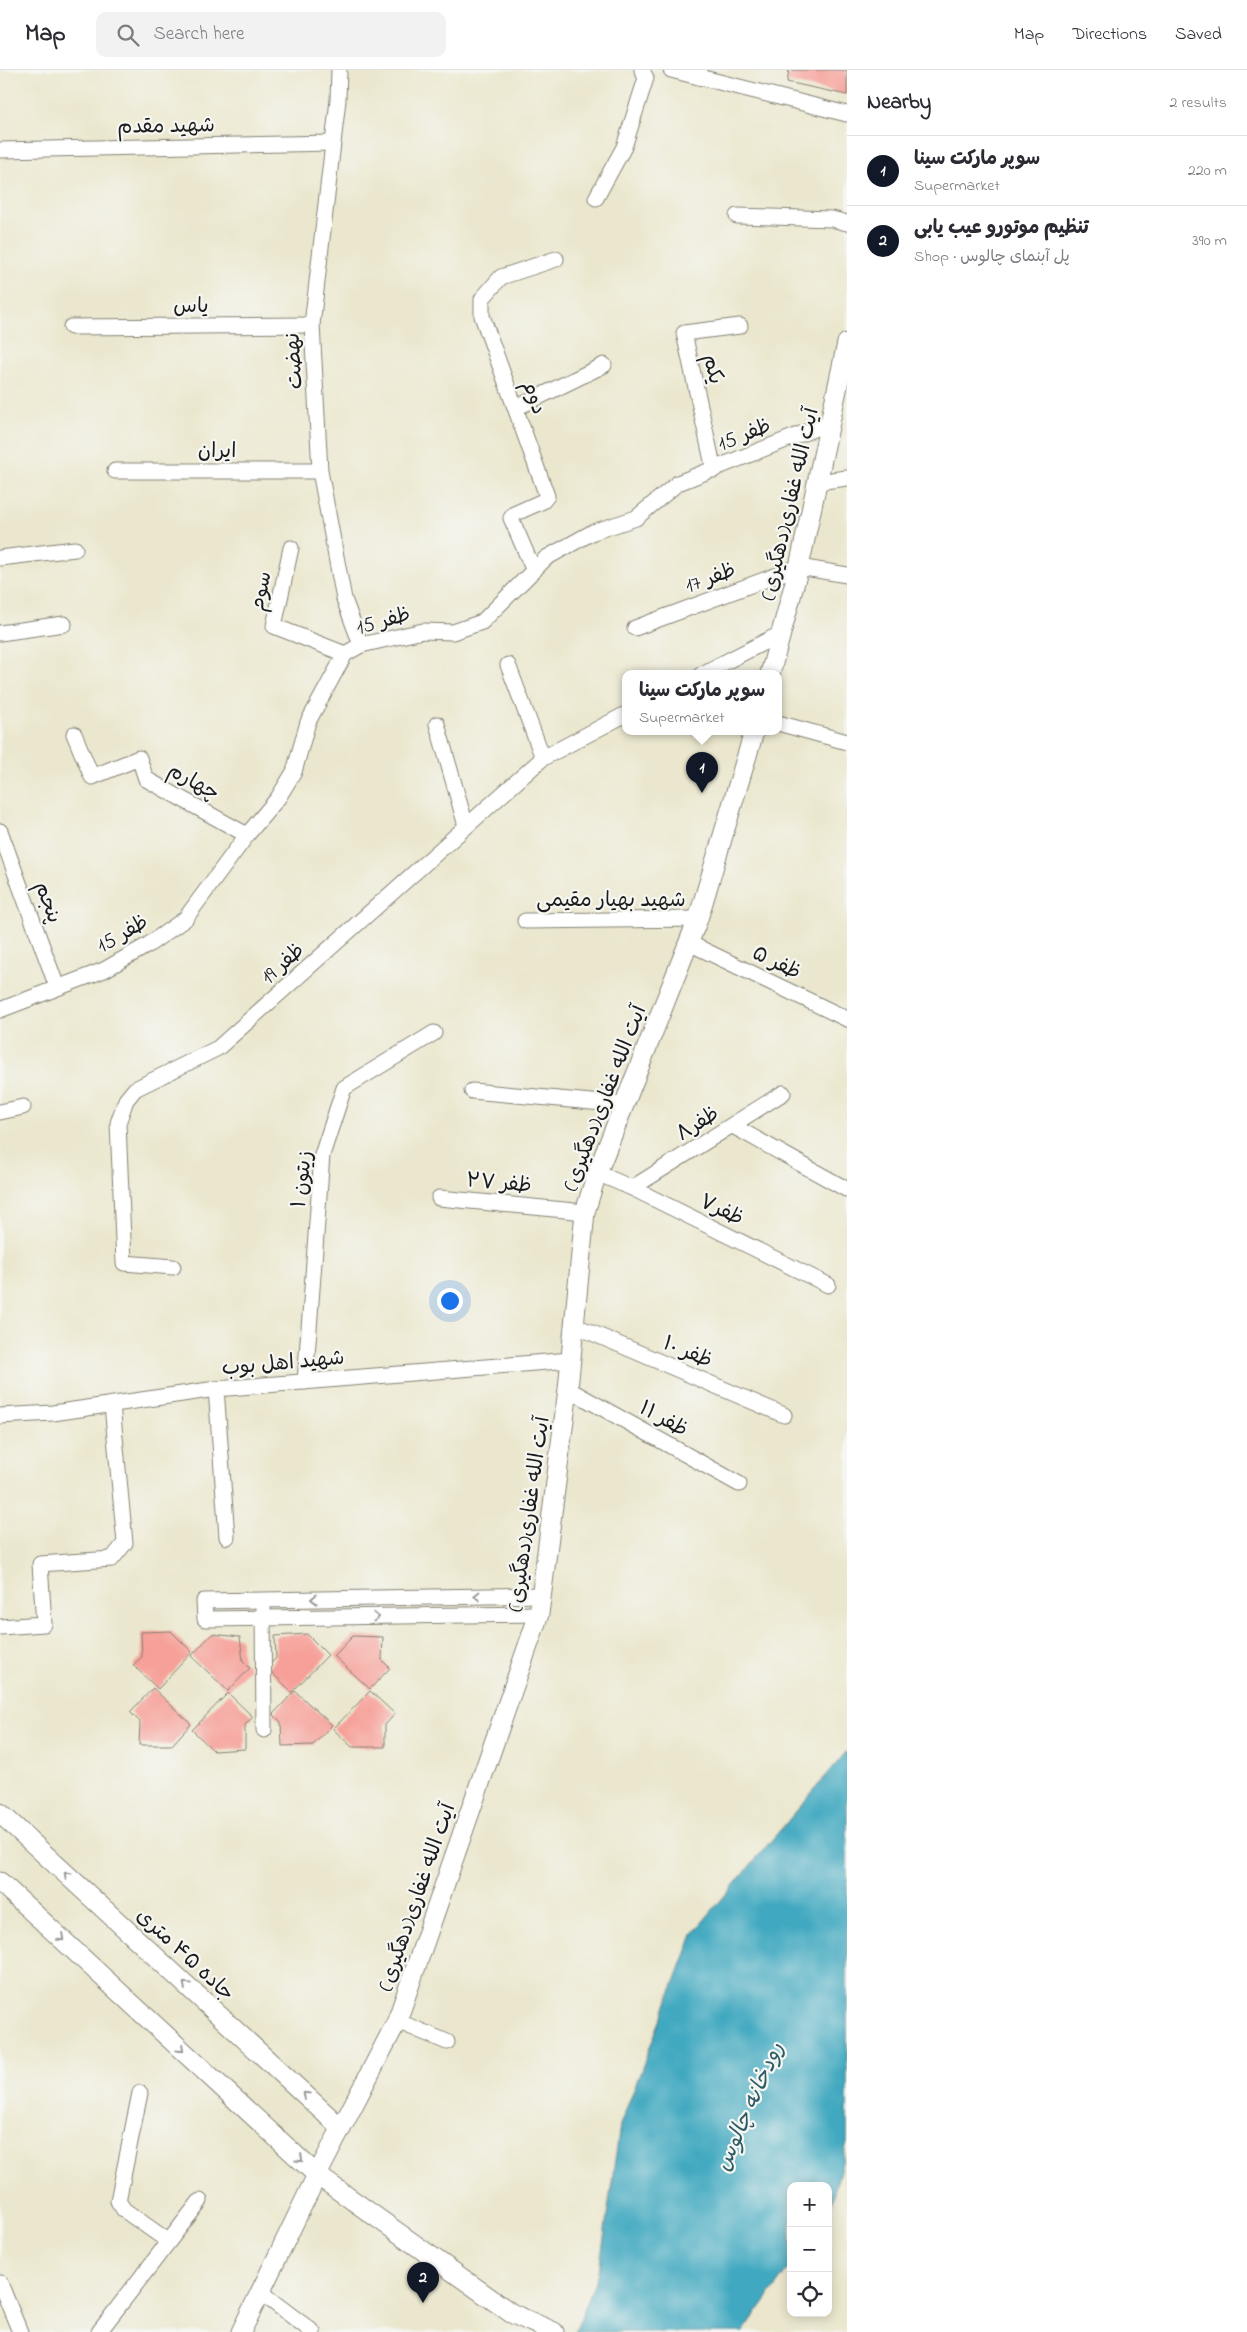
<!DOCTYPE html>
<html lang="en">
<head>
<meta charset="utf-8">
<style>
	:root { --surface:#fff; --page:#f2f2f3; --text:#2b2b33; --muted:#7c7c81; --line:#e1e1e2; --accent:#111827 }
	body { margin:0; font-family:"Indie Flower","Playpen Sans Arabic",sans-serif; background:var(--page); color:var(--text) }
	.controls { position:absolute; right:15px; bottom:15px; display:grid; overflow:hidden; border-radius:10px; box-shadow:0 2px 12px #0003 }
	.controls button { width:45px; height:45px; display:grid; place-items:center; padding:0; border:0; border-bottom:1px solid var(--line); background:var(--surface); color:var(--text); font:25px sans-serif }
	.you { position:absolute; left:449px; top:1230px; width:18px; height:18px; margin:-12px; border:4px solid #fff; border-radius:50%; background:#1a73e8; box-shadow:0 0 0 8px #1a73e833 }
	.badge { display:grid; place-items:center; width:32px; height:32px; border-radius:50%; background:var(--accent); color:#fff; font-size:16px; font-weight:700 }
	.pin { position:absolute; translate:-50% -41px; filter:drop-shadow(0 1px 2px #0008) }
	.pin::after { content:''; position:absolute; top:26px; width:18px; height:15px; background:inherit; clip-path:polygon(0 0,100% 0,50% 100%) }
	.popup { position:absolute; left:622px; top:600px; width:160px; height:65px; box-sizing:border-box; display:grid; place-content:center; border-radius:10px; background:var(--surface); filter:drop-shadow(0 1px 4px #0005); font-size:16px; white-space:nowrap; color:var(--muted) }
	.popup b { font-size:19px; color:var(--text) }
	.popup::after { content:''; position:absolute; left:50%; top:100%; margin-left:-10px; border:10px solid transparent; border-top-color:var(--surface) }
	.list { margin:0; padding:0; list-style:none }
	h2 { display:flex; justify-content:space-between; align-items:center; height:65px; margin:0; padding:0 20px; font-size:21px }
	h2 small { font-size:16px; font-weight:400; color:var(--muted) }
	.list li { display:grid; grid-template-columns:32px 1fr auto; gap:15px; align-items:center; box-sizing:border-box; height:70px; padding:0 20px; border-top:1px solid var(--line) }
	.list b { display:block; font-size:19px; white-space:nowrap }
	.list p { margin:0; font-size:16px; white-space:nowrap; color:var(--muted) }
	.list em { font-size:16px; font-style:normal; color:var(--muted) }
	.icon { flex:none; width:28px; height:28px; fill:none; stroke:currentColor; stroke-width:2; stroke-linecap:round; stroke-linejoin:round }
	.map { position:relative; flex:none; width:847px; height:2262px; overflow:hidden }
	header { display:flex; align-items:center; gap:30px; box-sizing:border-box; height:70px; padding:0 25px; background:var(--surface); border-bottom:1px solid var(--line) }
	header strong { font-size:24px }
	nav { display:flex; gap:28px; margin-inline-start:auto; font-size:18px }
	.search { width:350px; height:45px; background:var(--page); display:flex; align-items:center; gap:12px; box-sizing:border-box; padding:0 18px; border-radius:10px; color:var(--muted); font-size:19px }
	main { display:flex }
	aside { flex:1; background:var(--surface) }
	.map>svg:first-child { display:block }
</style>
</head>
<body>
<header>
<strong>Map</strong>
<div class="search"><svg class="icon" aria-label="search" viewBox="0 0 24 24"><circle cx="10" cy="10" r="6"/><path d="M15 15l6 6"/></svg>Search here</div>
<nav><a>Map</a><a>Directions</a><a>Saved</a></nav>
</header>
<main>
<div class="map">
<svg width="847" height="2262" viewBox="0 0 847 2262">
	<rect width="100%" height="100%" fill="#f6f6f2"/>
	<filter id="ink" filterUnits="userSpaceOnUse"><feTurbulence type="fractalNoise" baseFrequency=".02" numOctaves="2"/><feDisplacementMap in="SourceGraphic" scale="10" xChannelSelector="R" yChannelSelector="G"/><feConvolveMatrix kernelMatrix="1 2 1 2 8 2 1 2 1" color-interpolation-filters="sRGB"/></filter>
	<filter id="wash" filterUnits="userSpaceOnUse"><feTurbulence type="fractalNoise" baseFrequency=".0096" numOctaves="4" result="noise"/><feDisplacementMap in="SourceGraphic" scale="20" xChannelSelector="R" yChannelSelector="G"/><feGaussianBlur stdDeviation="1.12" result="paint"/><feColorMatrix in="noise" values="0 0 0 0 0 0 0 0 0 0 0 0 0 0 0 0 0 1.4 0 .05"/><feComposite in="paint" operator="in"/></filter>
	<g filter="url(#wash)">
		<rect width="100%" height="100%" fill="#ebe7ce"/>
		<path fill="#40a8c0" stroke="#2e626e" d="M847,1681V2073L830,2139L828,2142V2116H791V2195L743,2262H575L599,2202L620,2055L694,1862Z"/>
		<g id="blocks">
			<g fill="#f6a099">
				<path d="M789,0H847V25L787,12Z"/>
				<path d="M171,1561L192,1582L158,1619L133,1595L142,1587L141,1562Z"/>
				<path d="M212,1564L240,1567L243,1591L250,1598L228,1621L191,1586Z"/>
				<path d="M307,1564L328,1585L292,1622L267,1598L276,1588L275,1566Z"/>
				<path d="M353,1566L383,1567L382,1590L390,1598L370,1619L334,1586Z"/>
				<path d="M153,1618L191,1654L172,1675H139L140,1652L130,1642Z"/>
				<path d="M295,1621L332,1655L313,1675L282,1676L281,1652L273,1644Z"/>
				<path d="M370,1621L395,1644L385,1655V1677H352L333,1659Z"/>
				<path d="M228,1623L253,1647L245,1655V1679L214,1681L192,1660Z"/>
			</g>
		</g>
	</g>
	<g filter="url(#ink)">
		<use href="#blocks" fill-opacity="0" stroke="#848275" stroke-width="1"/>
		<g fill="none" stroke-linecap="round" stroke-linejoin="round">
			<g stroke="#848275" stroke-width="17">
				<g id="minor">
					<path d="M339,0L338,30L312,255L320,401L344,529L361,575"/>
					<path d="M671,0L699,7"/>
					<path d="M700,0L699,7L847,44"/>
					<path d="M0,80L333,73"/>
					<path d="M596,128L624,77L646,8L642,0"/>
					<path d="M737,146L832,149L847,153"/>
					<path d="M71,257L312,255"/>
					<path d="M516,338L604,295"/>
					<path d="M714,400L684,263L740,256"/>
					<path d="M115,401H320"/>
					<path d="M817,412L847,408"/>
					<path d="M291,478L274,556L345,584"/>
					<path d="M0,488L75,479"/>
					<path d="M534,501L511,448L514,444L543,431L547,426L482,246V229L501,207L556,189"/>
					<path d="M635,558L799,497L847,505"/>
					<path d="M0,563L64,554"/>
					<path d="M508,595L543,688"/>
					<path d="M702,604L782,563"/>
					<path d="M778,653L847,672"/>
					<path d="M437,654L466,756"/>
					<path d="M74,664L92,707L139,688L146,709L247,765"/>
					<path d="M0,761L57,917"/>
					<path d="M525,851L698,849"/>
					<path d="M689,873L847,949"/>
					<path d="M0,940L104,900L148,875L185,849L247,765L278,728L294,702L308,652L345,584L361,575L423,561L453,562L482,552L546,488L593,462L636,448L678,413L831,352"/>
					<path d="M472,1021L624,1035"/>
					<path d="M0,1042L23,1037"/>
					<path d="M733,1056L846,1119"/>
					<path d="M597,1103L632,1118L828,1215"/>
					<path d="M632,1118L783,1023"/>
					<path d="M439,1128L585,1142"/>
					<path d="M173,1197L124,1193L118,1053L126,1030L135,1019L218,978L543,688L626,644"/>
					<path d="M576,1256L784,1345"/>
					<path d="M305,1312L322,1085L344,1018L434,963"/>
					<path d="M216,1319L227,1467"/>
					<path d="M568,1319L739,1414"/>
					<path d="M0,1346L53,1343L216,1319L571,1290"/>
					<path d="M263,1538L264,1660"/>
					<path d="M539,1544L205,1549L204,1531L543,1525"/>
					<path d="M0,1557L44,1554L40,1494L112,1489L125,1473L112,1335"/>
					<path d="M397,1951L447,1972"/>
					<path d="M140,2023L118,2131L124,2140L168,2171"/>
					<path d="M0,2213L20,2262"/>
					<path d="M260,2222L313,2262"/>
					<path d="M99,2262L200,2131"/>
				</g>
			</g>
			<g stroke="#848275" stroke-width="21">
				<g id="tertiary">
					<path d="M770,604L799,497L847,273"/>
					<path d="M0,1743L341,2058"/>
					<path d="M0,1812L317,2105L511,2243L554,2262"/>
					<path d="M241,2262L317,2105L397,1951L539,1544L568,1319L585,1142L597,1103L698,849L754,662"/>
				</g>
			</g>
			<use href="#minor" stroke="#fff" stroke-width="15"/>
			<use href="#tertiary" stroke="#fff" stroke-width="19"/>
		</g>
		<defs><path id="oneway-chevron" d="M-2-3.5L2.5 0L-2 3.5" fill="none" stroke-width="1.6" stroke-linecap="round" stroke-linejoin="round" transform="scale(1.25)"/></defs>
		<g stroke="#999">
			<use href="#oneway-chevron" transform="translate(477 1526) rotate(179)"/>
			<use href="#oneway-chevron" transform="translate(314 1529) rotate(179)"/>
			<use href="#oneway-chevron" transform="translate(376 1547) rotate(-1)"/>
			<use href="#oneway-chevron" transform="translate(67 1805) rotate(-137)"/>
			<use href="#oneway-chevron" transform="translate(61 1868) rotate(43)"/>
			<use href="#oneway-chevron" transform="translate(186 1915) rotate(-137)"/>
			<use href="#oneway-chevron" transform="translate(181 1979) rotate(43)"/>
			<use href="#oneway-chevron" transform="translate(306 2025) rotate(-137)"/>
			<use href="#oneway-chevron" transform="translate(300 2089) rotate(43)"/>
		</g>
	</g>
	<g text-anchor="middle" stroke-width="4.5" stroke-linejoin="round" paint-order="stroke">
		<g font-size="21" fill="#1c1c1c" stroke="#f6f6f2">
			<text transform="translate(166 55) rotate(-1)" y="7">شهید مقدم</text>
			<text x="191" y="242">یاس</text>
			<text transform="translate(293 291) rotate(-93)" y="7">نهضت</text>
			<text transform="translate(714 299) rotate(78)" y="7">یکم</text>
			<text transform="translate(535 327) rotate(70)" y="7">دوم</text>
			<text transform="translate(744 364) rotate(-22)" y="7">ظفر 15</text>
			<text x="217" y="387">ایران</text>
			<text transform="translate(789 434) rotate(-77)" y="7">آیت الله غفاری(دهگیری)</text>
			<text transform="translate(710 507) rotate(-20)" y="7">ظفر 17</text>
			<text transform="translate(260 521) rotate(-78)" y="7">سوم</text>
			<text transform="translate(383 550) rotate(-15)" y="7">ظفر 15</text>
			<text transform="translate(194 711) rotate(29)" y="7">چهارم</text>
			<text x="611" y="836">شهید بهیار مقیمی</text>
			<text transform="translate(49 832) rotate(70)" y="7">پنجم</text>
			<text transform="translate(122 863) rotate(-30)" y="7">ظفر 15</text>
			<text transform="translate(777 892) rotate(26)" y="7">ظفر ۵</text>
			<text transform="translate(282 893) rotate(-42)" y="7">ظفر 19</text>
			<text transform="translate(604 1028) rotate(-69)" y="7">آیت الله غفاری(دهگیری)</text>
			<text transform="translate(697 1053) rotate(-32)" y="7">ظفر۸</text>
			<text transform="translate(301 1109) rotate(-83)" y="7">زیتون ۱</text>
			<text transform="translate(499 1112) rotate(5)" y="7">ظفر ۲۷</text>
			<text transform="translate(722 1139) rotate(26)" y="7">ظفر۷</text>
			<text transform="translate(688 1281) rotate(23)" y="7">ظفر ۱۰</text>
			<text transform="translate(283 1292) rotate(-5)" y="7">شهید اهل بوب</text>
			<text transform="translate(664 1348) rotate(29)" y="7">ظفر ۱۱</text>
			<text transform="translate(528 1444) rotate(-82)" y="7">آیت الله غفاری(دهگیری)</text>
			<text transform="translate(416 1827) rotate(-71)" y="7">آیت الله غفاری(دهگیری)</text>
			<text transform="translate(186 1884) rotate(43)" y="7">جاده ۴۵ متری</text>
		</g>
		<g font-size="22" font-style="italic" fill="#2c5b66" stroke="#f6f6f2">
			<text transform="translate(748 2036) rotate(-66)" y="8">رودخانه چالوس</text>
		</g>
	</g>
</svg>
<div class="controls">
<button>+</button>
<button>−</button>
<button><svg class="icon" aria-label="locate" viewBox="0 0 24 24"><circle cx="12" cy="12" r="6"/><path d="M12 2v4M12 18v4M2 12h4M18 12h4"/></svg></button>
</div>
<div class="you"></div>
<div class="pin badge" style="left:702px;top:723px">1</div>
<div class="popup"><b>سوپر مارکت سینا</b>Supermarket</div>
<div class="pin badge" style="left:423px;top:2233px">2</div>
</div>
<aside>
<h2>Nearby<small>2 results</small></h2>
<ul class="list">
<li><span class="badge">1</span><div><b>سوپر مارکت سینا</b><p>Supermarket</p></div><em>220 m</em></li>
<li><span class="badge">2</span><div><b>تنظیم موتورو عیب یابی</b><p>Shop · پل آبنمای چالوس</p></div><em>390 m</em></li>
</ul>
</aside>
</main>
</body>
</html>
